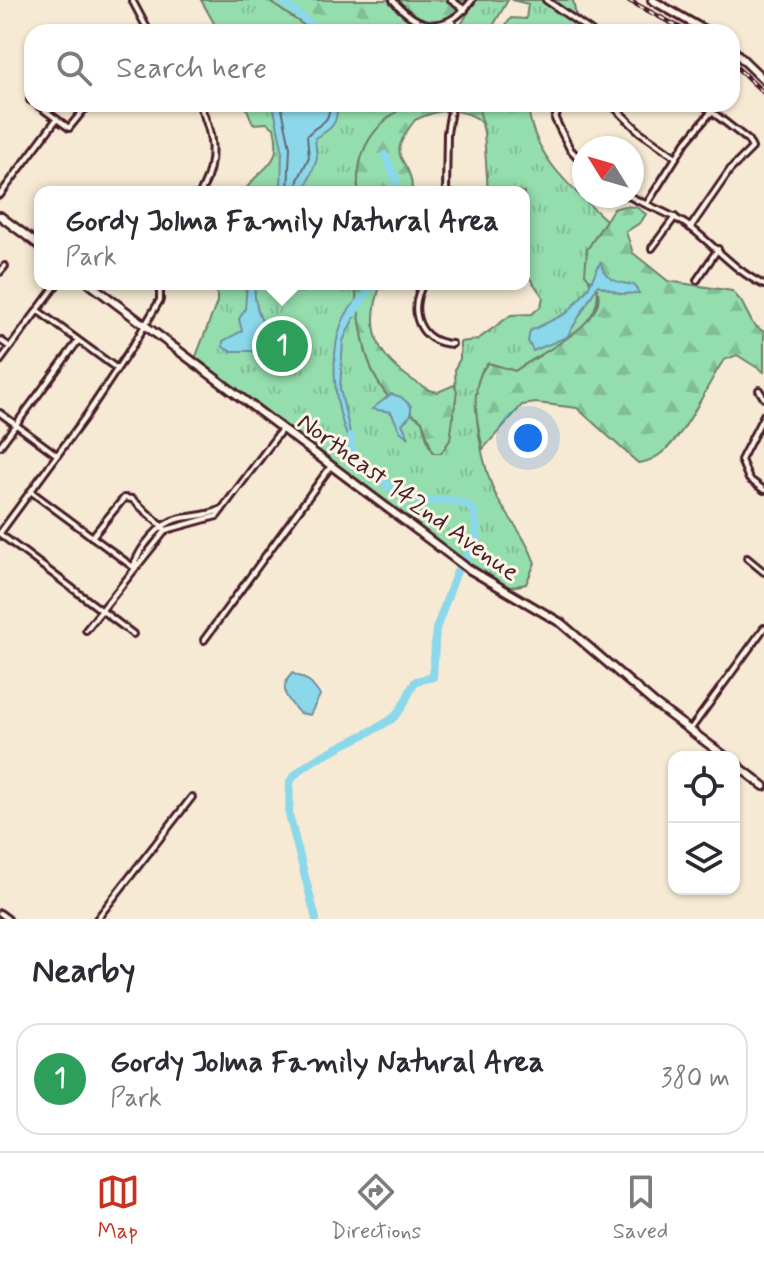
<!DOCTYPE html>
<html lang="en">
<head>
<meta charset="utf-8">
<style>
	:root { --surface:#fff; --page:#f7f7f7; --text:#2b2b33; --muted:#7c7c81; --line:#e1e1e2; --accent:#c8321e }
	body { margin:0; font-family:Mynerve,sans-serif; background:var(--page); color:var(--text) }
	.controls { position:absolute; right:24px; bottom:24px; display:grid; overflow:hidden; border-radius:16px; box-shadow:0 2px 6px #0004 }
	.controls button { width:72px; height:72px; display:grid; place-items:center; padding:0; border:0; border-bottom:2px solid var(--line); background:var(--surface); color:var(--text); font:40px sans-serif }
	.compass { position:absolute; left:572px; top:136px; width:72px; height:72px; border-radius:50%; background:var(--surface); box-shadow:0 2px 6px #0004; rotate:307deg }
	.you { position:absolute; left:528px; top:438px; width:28px; height:28px; margin:-20px; border:6px solid #fff; border-radius:50%; background:#1a73e8; box-shadow:0 0 0 12px #1a73e833 }
	.badge { display:grid; place-items:center; width:52px; height:52px; border-radius:50%; background:var(--accent); color:#fff; font-size:26px; font-weight:700 }
	.pin { position:absolute; translate:-50% -50%; border:4px solid #fff; box-shadow:0 2px 8px #0006 }
	.popup { position:absolute; left:34px; top:186px; width:496px; height:104px; box-sizing:border-box; display:grid; place-content:center; border-radius:16px; background:var(--surface); filter:drop-shadow(0 2px 6px #0005); font-size:26px; white-space:nowrap; color:var(--muted) }
	.popup b { font-size:30px; color:var(--text) }
	.popup::after { content:''; position:absolute; left:50%; top:100%; margin-left:-16px; border:16px solid transparent; border-top-color:var(--surface) }
	.list { margin:0; padding:0; list-style:none }
	h2 { display:flex; justify-content:space-between; align-items:center; height:104px; margin:0; padding:0 32px; font-size:34px }
	h2 small { font-size:26px; font-weight:400; color:var(--muted) }
	.list li { display:grid; grid-template-columns:52px 1fr auto; gap:24px; align-items:center; box-sizing:border-box; height:112px; margin:0 16px 16px; padding:0 16px; border:2px solid var(--line); border-radius:24px }
	.list b { display:block; font-size:30px; white-space:nowrap }
	.list p { margin:0; font-size:26px; white-space:nowrap; color:var(--muted) }
	.list em { font-size:26px; font-style:normal; color:var(--muted) }
	.icon { flex:none; width:44px; height:44px; fill:none; stroke:currentColor; stroke-width:2; stroke-linecap:round; stroke-linejoin:round }
	.map { position:relative; flex:none; width:764px; height:919px; overflow:hidden }
	.search { position:absolute; background:var(--surface); box-shadow:0 2px 6px #0004; left:24px; right:24px; top:24px; height:88px; display:flex; align-items:center; gap:20px; box-sizing:border-box; padding:0 28px; border-radius:24px; color:var(--muted); font-size:30px }
	.sheet { height:232px; background:var(--surface) }
	nav { display:flex; justify-content:space-around; align-items:center; box-sizing:border-box; height:112px; border-top:2px solid var(--line); background:var(--surface); font-size:22px; color:var(--muted) }
	nav a { display:grid; justify-items:center; gap:4px }
	nav .on { color:var(--accent) }
	.map>svg:first-child { display:block }
</style>
</head>
<body>
<div class="map">
<svg width="764" height="919" viewBox="0 0 764 919">
	<defs>
		<pattern id="grass-tufts" width="24" height="20" patternUnits="userSpaceOnUse" patternTransform="scale(2)"><rect width="24" height="20" fill="#94ddad"/><path d="M3 7l-1-3M5 7V3M7 7l1-3M15 17l-1-3M17 17v-4M19 17l1-3" fill="none" stroke="#81bd95"/></pattern>
		<pattern id="forest-firs" width="22" height="20" patternUnits="userSpaceOnUse" patternTransform="scale(2)"><rect width="22" height="20" fill="#94ddad"/><path d="M5 1l3.5 6h-7zM16 11l3.5 6h-7z" fill="#81bd95"/></pattern>
	</defs>
	<rect width="100%" height="100%" fill="#f6ead4"/>
	<filter id="ink" filterUnits="userSpaceOnUse"><feTurbulence type="fractalNoise" baseFrequency=".0125" numOctaves="2"/><feDisplacementMap in="SourceGraphic" scale="16" xChannelSelector="R" yChannelSelector="G"/><feConvolveMatrix kernelMatrix="1 2 1 2 8 2 1 2 1" color-interpolation-filters="sRGB"/></filter>
	<g filter="url(#ink)">
		<g fill="url(#grass-tufts)" stroke="#6f7e6c" stroke-width="2">
			<path d="M201,0H267L314,32H219Z"/>
			<path d="M475,0H508L493,26L501,32L511,18L526,19L528,4L512,0H573L579,32H457Z"/>
			<path d="M245,104H408C372,126 356,150 358,192H244C260,165 284,168 274,128L267,123L253,124Z"/>
			<path d="M477,104H528C531,154 571,188 606,220L587,250L589,281L597,287C605,330 540,352 515,371L492,364L483,368C468,399 482,473 500,503C513,523 527,540 535,563L526,584L506,588L453,553L195,359L217,302V284H350L355,287C362,327 362,368 391,400C399,410 413,412 422,421L429,446L446,447L456,399L455,368L460,359V342L477,340L511,315L532,314L541,306L543,297L524,270V192H488L484,132Z"/>
		</g>
		<g fill="url(#forest-firs)" stroke="#6f7e6c" stroke-width="2">
			<path d="M267,0H469L454,17L452,32H314Z"/>
			<path d="M408,104H477L483,123C463,106 438,109 415,120C381,164 413,154 412,192H358C356,150 372,126 408,104Z"/>
			<path d="M624,206L636,207L646,214L641,222L626,232L633,253L668,281L732,291L741,301L753,324L764,332V372L737,355L724,360C702,390 679,460 638,463L577,408L536,403L522,405L483,449C477,423 468,385 488,363L515,371C533,357 611,323 597,289C595,283 588,279 585,274L587,250L613,209Z"/>
			<path d="M381,284C362,337 382,364 429,390L438,392L454,385L457,391L450,440L441,453H433L422,421C413,412 399,410 391,400C362,368 362,328 355,288L350,285Z"/>
		</g>
		<g fill="#8bd8ea" stroke="#718e9e" stroke-width="2">
			<path d="M273,104L336,106C340,124 328,131 315,138L317,159L304,192H281L282,148Z"/>
			<path d="M601,261C602,279 618,283 634,285L639,293L621,294L598,285L567,337L533,351L528,341L530,331L567,313L587,290Z"/>
			<path d="M247,284H255C251,316 277,341 276,360L255,351H230L223,347V341L242,331L239,319L245,309Z"/>
			<path d="M355,303L359,307L343,341L340,389L354,450C333,415 323,333 355,303Z"/>
			<path d="M391,394L401,397L411,406V415L402,424L409,438L400,431L391,412L372,409Z"/>
			<path d="M292,673L309,681L320,695L310,715L299,713C286,698 278,689 292,673Z"/>
		</g>
		<g fill="none" stroke-linecap="round" stroke-linejoin="round">
			<g stroke="#646977" stroke-width="2">
				<path d="M281,104L290,147L288,192"/>
				<path d="M297,192L298,180L309,157L307,136C317,122 331,126 329,104"/>
			</g>
			<g stroke="#8bd8ea" stroke-width="8">
				<path d="M280,0L321,32"/>
				<path d="M385,155L396,180V192"/>
				<path d="M353,313L373,284"/>
				<path d="M316,919L289,815L290,781C308,755 367,738 393,718C405,708 407,693 416,681L433,677L436,629L457,571L478,541L474,510C444,489 435,509 407,498C389,491 373,471 358,458L352,451L351,436"/>
			</g>
			<g stroke="#4a1f2b" stroke-width="10">
				<g id="street">
					<path d="M132,0L149,32"/>
					<path d="M393,0C419,31 447,34 472,0"/>
					<path d="M451,0L465,10"/>
					<path d="M546,0L592,32"/>
					<path d="M452,21L455,32"/>
					<path d="M30,100L32,101"/>
					<path d="M36,104L69,128L82,112"/>
					<path d="M199,104C214,134 217,161 201,192"/>
					<path d="M560,104L555,119L570,149L584,164"/>
					<path d="M611,104L640,132L676,157"/>
					<path d="M86,109L90,104"/>
					<path d="M446,192L447,133L452,104"/>
					<path d="M0,195L56,120"/>
					<path d="M629,196C651,208 667,211 690,227C716,247 735,271 764,285"/>
					<path d="M648,202L686,142L712,111"/>
					<path d="M690,228L730,170L752,148L748,140L702,104"/>
					<path d="M652,248L675,217"/>
					<path d="M0,272L5,266"/>
					<path d="M697,280L718,249"/>
					<path d="M423,284C408,312 419,342 452,344"/>
					<path d="M37,310L116,368"/>
					<path d="M0,340L10,347"/>
					<path d="M0,361L57,284"/>
					<path d="M759,390L764,398"/>
					<path d="M0,413L57,455"/>
					<path d="M764,415L741,460L749,479L764,490"/>
					<path d="M0,446L78,341"/>
					<path d="M33,493L133,567"/>
					<path d="M0,533L86,416L135,342L160,300V284"/>
					<path d="M0,534L133,634"/>
					<path d="M92,537L124,498L132,499L164,528"/>
					<path d="M747,558L764,572"/>
					<path d="M134,565C140,548 159,523 178,519C194,515 206,517 222,509"/>
					<path d="M86,630L166,530L217,516L282,429"/>
					<path d="M204,640L331,466"/>
					<path d="M690,730L764,628"/>
					<path d="M0,913L8,919"/>
					<path d="M97,919L192,797"/>
				</g>
			</g>
			<g stroke="#4a1f2b" stroke-width="12">
				<g id="secondary">
					<path d="M652,0L708,32"/>
					<path d="M732,49L764,80"/>
					<path d="M0,216L40,246"/>
					<path d="M90,284L467,568L561,623L655,704L726,757"/>
					<path d="M734,763L764,786"/>
				</g>
			</g>
			<use href="#street" stroke="#fcf5e5" stroke-width="4"/>
			<use href="#secondary" stroke="#fcf5e5" stroke-width="6"/>
			<g stroke="#4a1f2b" stroke-width="5">
				<g id="rail">
					<path d="M628,0L688,32"/>
					<path d="M732,63L764,93"/>
				</g>
			</g>
			<use href="#rail" stroke="#fcf5e5" stroke-width="2" stroke-dasharray="6" stroke-linecap="butt"/>
		</g>
	</g>
	<g text-anchor="middle" stroke-width="6" stroke-linejoin="round" paint-order="stroke">
		<g font-size="26" fill="#4a1f2b" stroke="#fcf5e5">
			<text transform="translate(409 496) rotate(36)" y="9">Northeast 142nd Avenue</text>
		</g>
	</g>
</svg>
<div class="controls">
<button><svg class="icon" aria-label="locate" viewBox="0 0 24 24"><circle cx="12" cy="12" r="6"/><path d="M12 2v4M12 18v4M2 12h4M18 12h4"/></svg></button>
<button><svg class="icon" aria-label="layers" viewBox="0 0 24 24"><path d="M12 4l9 5-9 5-9-5zM3 14l9 5 9-5"/></svg></button>
</div>
<svg class="compass" viewBox="-18 -18 36 36"><path d="M0-13l5 13h-10z" fill="#e53935"/><path d="M0 13l5-13h-10z" fill="#7c7c81"/></svg>
<div class="you"></div>
<div class="pin badge" style="left:282px;top:346px;background:#2e9e5b">1</div>
<div class="popup"><b>Gordy Jolma Family Natural Area</b>Park</div>
<div class="search"><svg class="icon" aria-label="search" viewBox="0 0 24 24"><circle cx="10" cy="10" r="6"/><path d="M15 15l6 6"/></svg>Search here</div>
</div>
<section class="sheet">
<h2>Nearby<small></small></h2>
<ul class="list">
<li><span class="badge" style="background:#2e9e5b">1</span><div><b>Gordy Jolma Family Natural Area</b><p>Park</p></div><em>380 m</em></li>
</ul>
</section>
<nav>
<a class="on"><svg class="icon" aria-label="map" viewBox="0 0 24 24"><path d="M3 6l6-2 6 2 6-2v14l-6 2-6-2-6 2zM9 4v14M15 6v14"/></svg>Map</a>
<a><svg class="icon" aria-label="directions" viewBox="0 0 24 24"><path d="M12 3l9 9-9 9-9-9zM9 14v-3h6M13 9l2 2-2 2"/></svg>Directions</a>
<a><svg class="icon" aria-label="saved" viewBox="0 0 24 24"><path d="M7 4h10v16l-5-4-5 4z"/></svg>Saved</a>
</nav>
</body>
</html>
